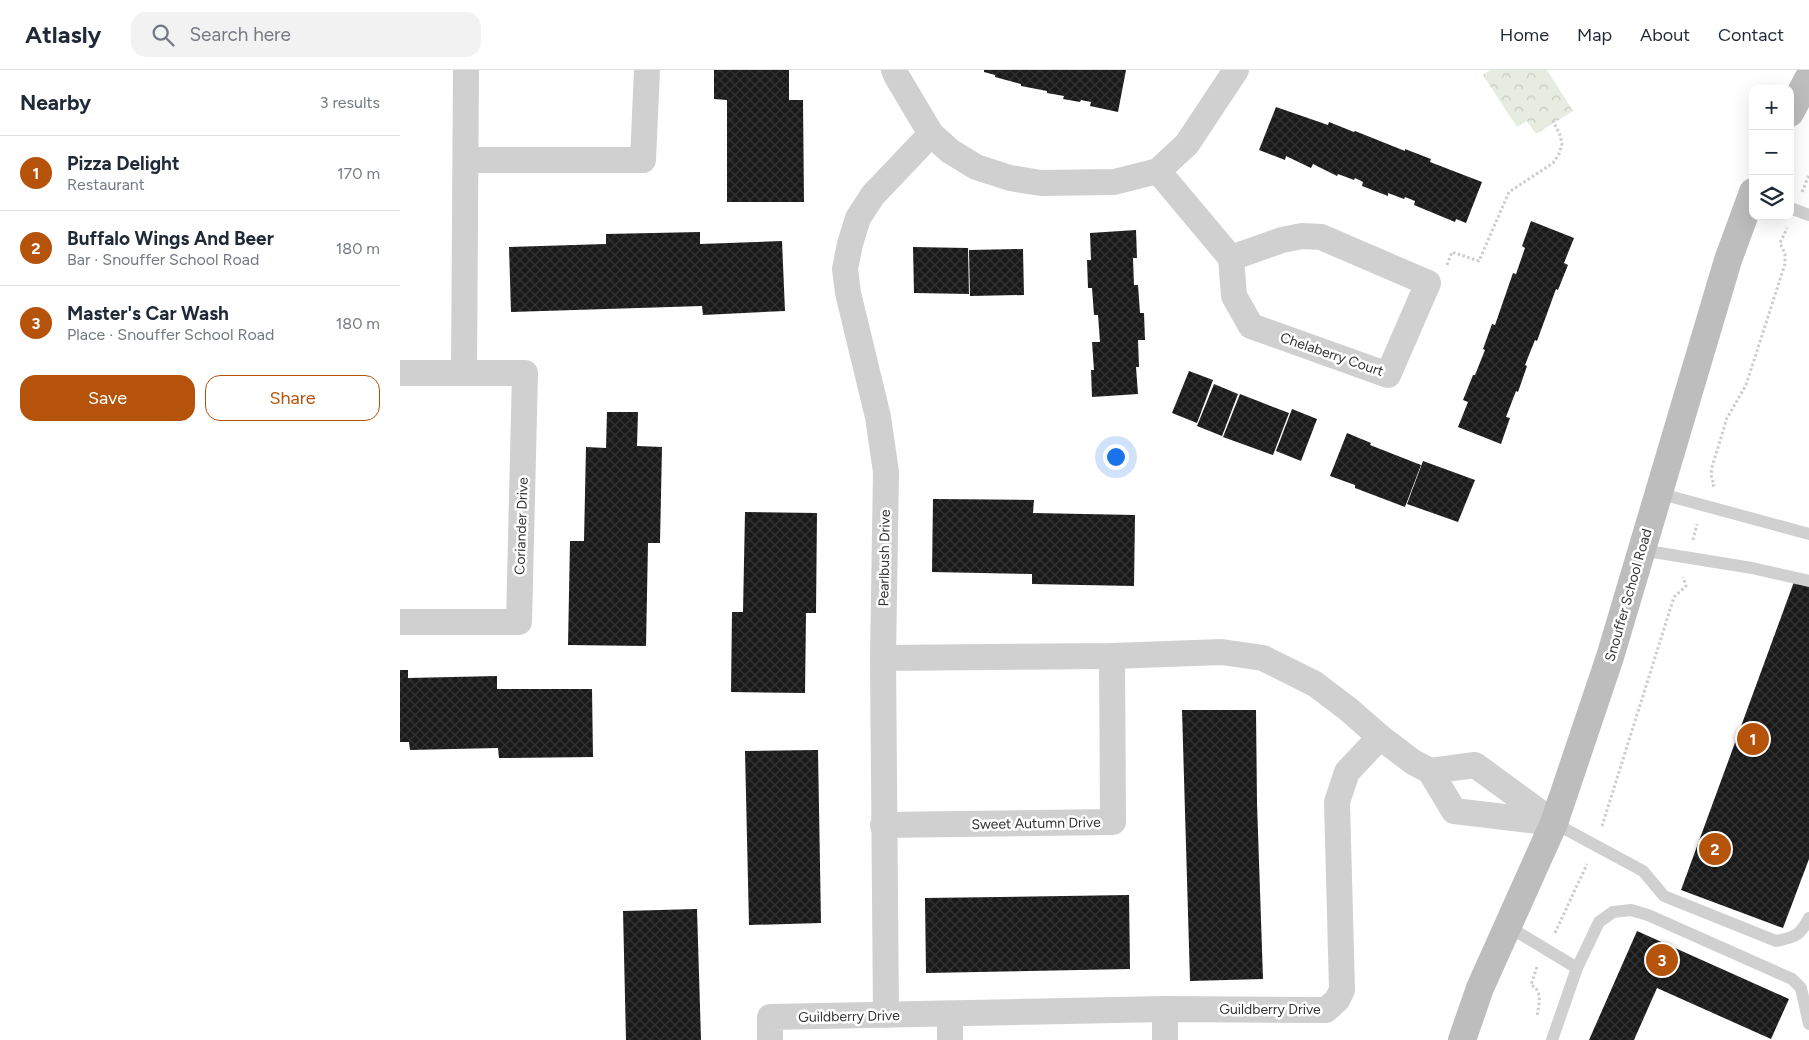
<!DOCTYPE html>
<html lang="en">
<head>
<meta charset="utf-8">
<style>
	:root { --surface:#fff; --page:#f2f2f3; --text:#1f2937; --muted:#747a83; --line:#e0e1e3; --accent:#b45309 }
	body { margin:0; font-family:Figtree,sans-serif; background:var(--page); color:var(--text) }
	.controls { position:absolute; right:15px; top:15px; display:grid; overflow:hidden; border-radius:10px; box-shadow:0 5px 20px #0002 }
	.controls button { width:45px; height:45px; display:grid; place-items:center; padding:0; border:0; border-bottom:1px solid var(--line); background:var(--surface); color:var(--text); font:25px sans-serif }
	.you { position:absolute; left:715px; top:386px; width:18px; height:18px; margin:-12px; border:4px solid #fff; border-radius:50%; background:#1a73e8; box-shadow:0 0 0 8px #1a73e833 }
	.badge { display:grid; place-items:center; width:32px; height:32px; border-radius:50%; background:var(--accent); color:#fff; font-size:16px; font-weight:700 }
	.pin { position:absolute; translate:-50% -50%; border:2px solid #fff; box-shadow:0 1px 5px #0006 }
	.list { margin:0; padding:0; list-style:none }
	h2 { display:flex; justify-content:space-between; align-items:center; height:65px; margin:0; padding:0 20px; font-size:21px }
	h2 small { font-size:16px; font-weight:400; color:var(--muted) }
	.list li { display:grid; grid-template-columns:32px 1fr auto; gap:15px; align-items:center; box-sizing:border-box; height:75px; padding:0 20px; border-top:1px solid var(--line) }
	.list b { display:block; font-size:19px; white-space:nowrap }
	.list p { margin:0; font-size:16px; white-space:nowrap; color:var(--muted) }
	.list em { font-size:16px; font-style:normal; color:var(--muted) }
	.actions { display:flex; gap:10px; padding:15px 20px }
	.actions a { flex:1; padding:11px 0; border:1px solid var(--accent); border-radius:15px; text-align:center; font-size:18px; color:var(--accent) }
	.actions .main { background:var(--accent); color:#fff }
	.icon { flex:none; width:28px; height:28px; fill:none; stroke:currentColor; stroke-width:2; stroke-linecap:round; stroke-linejoin:round }
	.map { position:relative; flex:none; width:1409px; height:970px; overflow:hidden }
	header { display:flex; align-items:center; gap:30px; box-sizing:border-box; height:70px; padding:0 25px; background:var(--surface); border-bottom:1px solid var(--line) }
	header strong { font-size:24px }
	nav { display:flex; gap:28px; margin-inline-start:auto; font-size:18px }
	.search { width:350px; height:45px; background:var(--page); display:flex; align-items:center; gap:12px; box-sizing:border-box; padding:0 18px; border-radius:15px; color:var(--muted); font-size:19px }
	main { display:flex }
	aside { flex:1; background:var(--surface) }
	.map>svg:first-child { display:block }
</style>
</head>
<body>
<header>
<strong>Atlasly</strong>
<div class="search"><svg class="icon" aria-label="search" viewBox="0 0 24 24"><circle cx="10" cy="10" r="6"/><path d="M15 15l6 6"/></svg>Search here</div>
<nav><a>Home</a><a>Map</a><a>About</a><a>Contact</a></nav>
</header>
<main>
<aside>
<h2>Nearby<small>3 results</small></h2>
<ul class="list">
<li><span class="badge">1</span><div><b>Pizza Delight</b><p>Restaurant</p></div><em>170 m</em></li>
<li><span class="badge">2</span><div><b>Buffalo Wings And Beer</b><p>Bar · Snouffer School Road</p></div><em>180 m</em></li>
<li><span class="badge">3</span><div><b>Master's Car Wash</b><p>Place · Snouffer School Road</p></div><em>180 m</em></li>
</ul>
<div class="actions"><a class="main">Save</a><a>Share</a></div>
</aside>
<div class="map">
<svg width="1409" height="970" viewBox="0 0 1409 970">
	<defs>
		<pattern id="park-crowns" width="20" height="18" patternUnits="userSpaceOnUse" patternTransform="scale(1.25)"><rect width="20" height="18" fill="#e6ecdf"/><path d="M2 6a3 3 0 1 1 6 0M12 15a3 3 0 1 1 6 0" fill="none" stroke="#c6cbc0"/></pattern>
		<pattern id="building-cross-hatch" width="8" height="8" patternUnits="userSpaceOnUse" patternTransform="scale(1.25)"><rect width="8" height="8" fill="#1a1a1a"/><path d="M0 0l8 8M0 8l8-8" fill="none" stroke="#333"/></pattern>
	</defs>
	<rect width="100%" height="100%" fill="#fff"/>
	<path fill="url(#park-crowns)" d="M1090,0H1147L1173,41L1136,64L1127,51L1117,57L1083,5Z"/>
	<g fill="url(#building-cross-hatch)">
		<path d="M314,0H389V30H403L404,132H327V30L314,29Z"/>
		<path d="M584,0H726L718,42L690,36L691,32L681,30L680,32L663,29L664,26L647,23V21L621,16V14L595,7V5L584,2Z"/>
		<path d="M876,37L928,55L929,52L954,62L955,61L1005,81V79L1031,89L1030,92L1082,112L1066,153L1056,149L1055,152L1014,135L1015,131L1005,127L1004,129L988,123V126L962,116L963,112L955,108L954,110L938,104L937,106L913,94L911,98L886,86L885,90L859,80Z"/>
		<path d="M1131,151L1174,168L1164,193L1168,195L1158,220L1156,219L1137,271L1135,270L1125,295L1127,296L1118,322L1116,321L1106,347L1110,348L1101,374L1058,357L1068,332L1063,330L1073,305H1075L1085,280L1083,279L1092,254L1095,255L1113,203L1116,204L1125,178L1122,176Z"/>
		<path d="M736,160L737,188H733L734,215H738L740,243H744L745,270H738L739,297H736L738,324L692,327L691,300H694L692,272H700L698,245H694L692,218H688L687,190H691L690,163Z"/>
		<path d="M300,162V174L382,171L385,241L303,245L302,236L111,242L109,177L206,174V164Z"/>
		<path d="M513,177L568,178L569,224L514,223Z"/>
		<path d="M623,179L624,225L570,226L569,180Z"/>
		<path d="M789,301L813,310L797,353L772,343Z"/>
		<path d="M814,314L838,324L822,366L797,356Z"/>
		<path d="M840,324L889,343L873,385L823,367Z"/>
		<path d="M892,339L917,349L901,391L876,381Z"/>
		<path d="M207,342H238L237,376L262,377L260,473H248L246,576L168,575L170,471H184L186,377L206,378Z"/>
		<path d="M947,363L971,373L970,375L1021,395L1005,437L955,418V415L930,406Z"/>
		<path d="M1023,391L1075,410L1058,452L1007,434Z"/>
		<path d="M533,429L634,430L633,443L735,445L734,516L632,514V504L532,502Z"/>
		<path d="M345,442L417,443L416,543H406L405,623L331,622L332,542H343Z"/>
		<path d="M1395,509L1409,514V789L1383,858L1281,820Z"/>
		<path d="M0,600H8V608L97,606V619H192L193,687L99,688L98,678L10,680L9,672H0Z"/>
		<path d="M782,640H856L857,733L863,909L790,911Z"/>
		<path d="M418,680L421,853L349,855L345,681Z"/>
		<path d="M729,825L730,899L526,903L525,828Z"/>
		<path d="M297,839L301,970H226L223,841Z"/>
		<path d="M1237,861L1389,929L1371,969L1257,918L1234,970H1189Z"/>
	</g>
	<g fill="none" stroke-linecap="round" stroke-linejoin="round">
		<g stroke="#cdcdcd" stroke-width="3" stroke-dasharray="2.5 2.5" stroke-linecap="butt">
			<path d="M1402,122L1409,105"/>
			<path d="M1047,195L1052,182L1079,191L1109,122L1153,93L1159,84L1162,74L1160,65L1153,51"/>
			<path d="M1312,416L1314,415L1311,405L1312,397L1327,348L1346,315L1385,194V184L1380,173L1387,158"/>
			<path d="M1293,470L1297,454"/>
			<path d="M1202,756L1274,527L1286,516L1283,507"/>
			<path d="M1155,863L1187,794"/>
			<path d="M1137,897L1131,915C1143,921 1139,933 1137,946"/>
		</g>
		<g stroke="#d0d0d0" stroke-width="12">
			<path d="M1390,138L1409,145"/>
			<path d="M1258,423L1409,464"/>
			<path d="M1241,480L1352,498L1409,511"/>
			<path d="M1154,753L1243,801L1264,826L1376,871C1395,867 1400,866 1409,848"/>
			<path d="M1109,857L1177,898"/>
			<path d="M1152,970L1177,898L1199,852L1213,842L1231,840L1248,845L1392,909L1401,918L1409,954"/>
		</g>
		<g stroke="#d0d0d0" stroke-width="26">
			<path d="M494,0L496,5L531,64L550,81L576,97L610,108L641,113L714,112L758,101L787,74L836,0"/>
			<path d="M66,90H243L247,0"/>
			<path d="M758,101L831,188L834,226L851,256L988,305L1028,213L921,167L902,166L882,170L831,188"/>
			<path d="M0,303H125L119,552H0"/>
			<path d="M64,303L66,0"/>
			<path d="M483,588L712,586L822,582L863,588L915,614L948,639L980,667L1013,692L1030,701L1054,741L1154,753"/>
			<path d="M1030,701L1075,695L1153,752"/>
			<path d="M483,755L713,752L712,586"/>
			<path d="M765,939V970"/>
			<path d="M486,945L483,588L486,402L478,347L448,223L445,199L450,174L458,148L473,125L531,64"/>
			<path d="M370,970V947L765,939L926,940L937,930L942,920L937,732L947,702L980,667"/>
			<path d="M550,970V944"/>
		</g>
		<g stroke="#bdbdbd" stroke-width="28">
			<path d="M1390,43L1409,7"/>
			<path d="M1062,970L1080,918L1154,753L1210,587L1328,190L1353,122"/>
		</g>
	</g>
	<g text-anchor="middle" stroke-width="5" stroke-linejoin="round" paint-order="stroke">
		<g font-size="14" fill="#333" stroke="#fff">
			<text transform="translate(932 284) rotate(19)" y="5">Chelaberry Court</text>
			<text transform="translate(121 456) rotate(-88)" y="5">Coriander Drive</text>
			<text transform="translate(484 488) rotate(-89)" y="5">Pearlbush Drive</text>
			<text transform="translate(1228 525) rotate(-74)" y="5">Snouffer School Road</text>
			<text transform="translate(636 753) rotate(-1)" y="5">Sweet Autumn Drive</text>
			<text x="870" y="944">Guildberry Drive</text>
			<text transform="translate(449 946) rotate(-1)" y="5">Guildberry Drive</text>
		</g>
	</g>
</svg>
<div class="controls">
<button>+</button>
<button>−</button>
<button><svg class="icon" aria-label="layers" viewBox="0 0 24 24"><path d="M12 4l9 5-9 5-9-5zM3 14l9 5 9-5"/></svg></button>
</div>
<div class="you"></div>
<div class="pin badge" style="left:1353px;top:669px">1</div>
<div class="pin badge" style="left:1315px;top:779px">2</div>
<div class="pin badge" style="left:1262px;top:890px">3</div>
</div>
</main>
</body>
</html>
